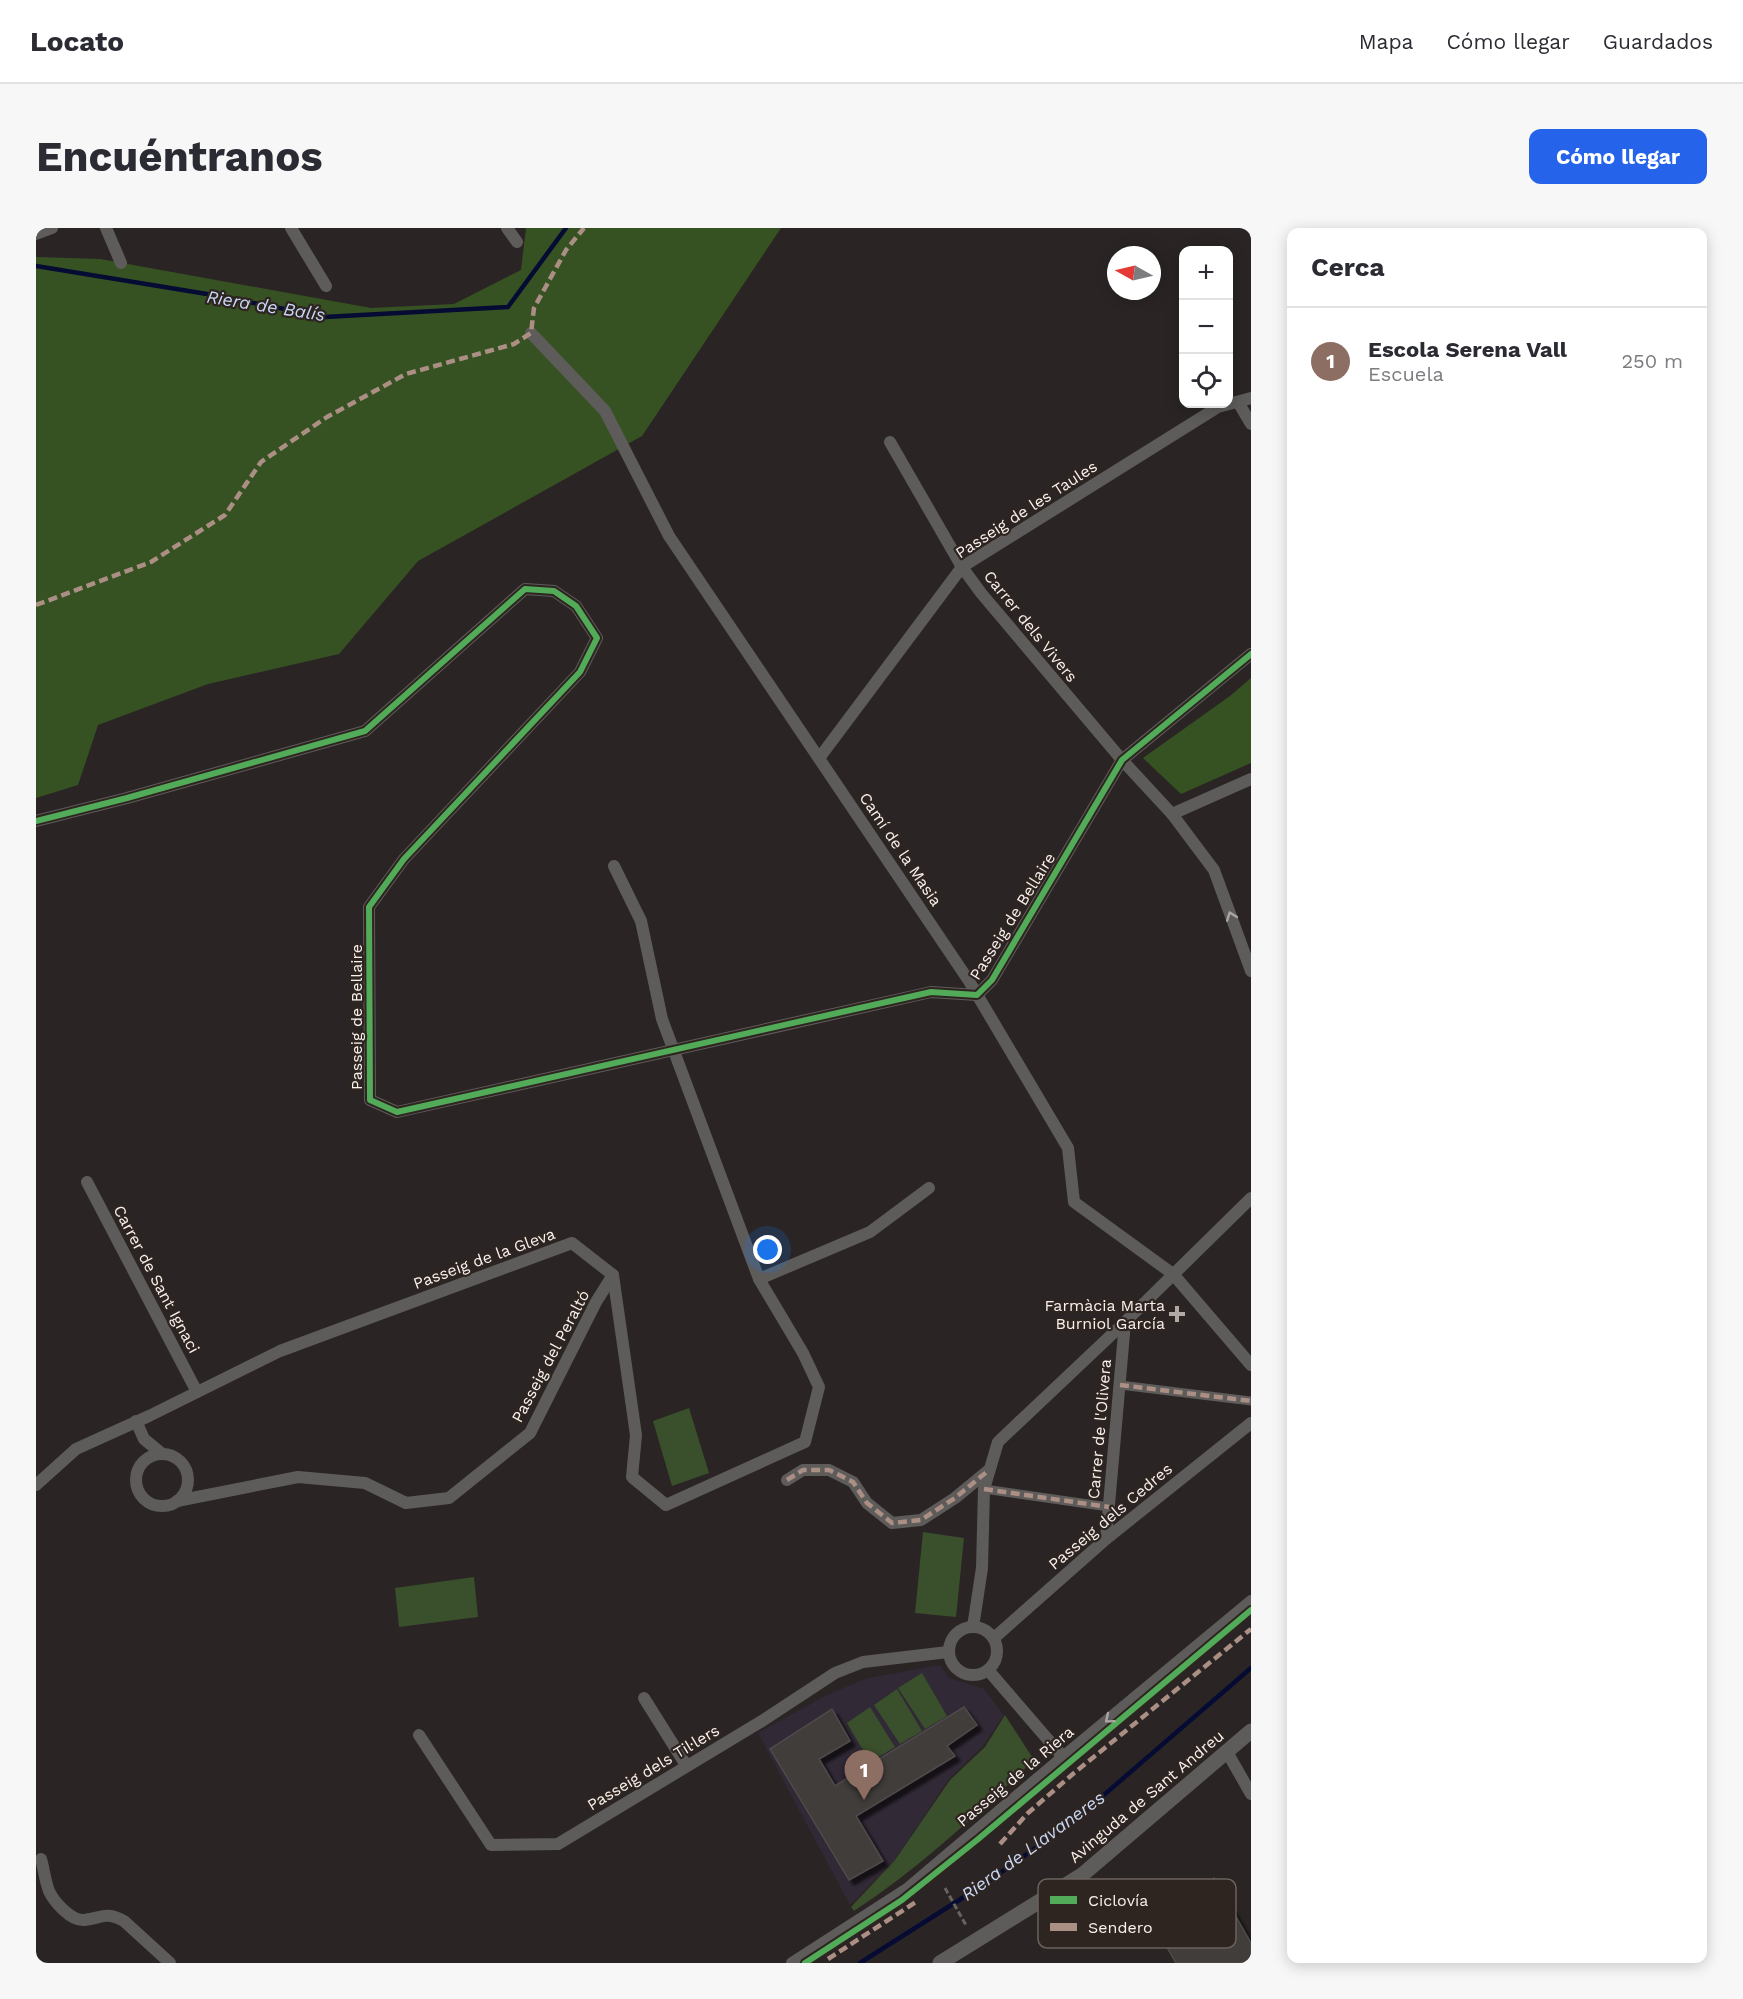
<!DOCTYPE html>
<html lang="es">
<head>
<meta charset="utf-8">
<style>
	:root { --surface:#fff; --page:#f7f7f7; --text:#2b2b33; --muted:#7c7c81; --line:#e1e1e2; --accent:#2563eb }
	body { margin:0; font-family:"Work Sans",sans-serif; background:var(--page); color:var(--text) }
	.controls { position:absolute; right:18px; top:18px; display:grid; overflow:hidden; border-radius:12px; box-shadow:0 3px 15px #0003 }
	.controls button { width:54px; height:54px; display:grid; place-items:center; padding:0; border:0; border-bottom:2px solid var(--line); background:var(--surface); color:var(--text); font:30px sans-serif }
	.compass { position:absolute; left:1071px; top:18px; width:54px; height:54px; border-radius:50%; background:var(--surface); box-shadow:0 3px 15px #0003; rotate:278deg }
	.you { position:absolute; left:732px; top:1022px; width:21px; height:21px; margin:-15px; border:4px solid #fff; border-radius:50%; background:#1a73e8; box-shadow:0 0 0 9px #1a73e833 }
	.badge { display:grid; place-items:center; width:39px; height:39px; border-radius:50%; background:var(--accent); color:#fff; font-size:20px; font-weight:700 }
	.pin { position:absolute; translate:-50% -50px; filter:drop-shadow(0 2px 3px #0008) }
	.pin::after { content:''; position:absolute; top:32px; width:21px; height:18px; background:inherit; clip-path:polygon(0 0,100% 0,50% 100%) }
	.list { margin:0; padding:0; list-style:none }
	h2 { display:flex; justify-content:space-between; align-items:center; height:78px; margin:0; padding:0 24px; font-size:26px }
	h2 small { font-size:20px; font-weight:400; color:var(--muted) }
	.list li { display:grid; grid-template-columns:39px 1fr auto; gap:18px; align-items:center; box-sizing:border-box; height:108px; padding:0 24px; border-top:2px solid var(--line) }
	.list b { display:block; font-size:22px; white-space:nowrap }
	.list p { margin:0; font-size:20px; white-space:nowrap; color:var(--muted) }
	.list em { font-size:20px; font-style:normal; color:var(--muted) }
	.icon { flex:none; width:33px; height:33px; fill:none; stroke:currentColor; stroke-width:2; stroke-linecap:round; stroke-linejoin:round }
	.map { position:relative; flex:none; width:1215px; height:1735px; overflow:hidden; border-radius:12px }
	header { display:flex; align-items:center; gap:36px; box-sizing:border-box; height:84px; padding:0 30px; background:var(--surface); border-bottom:2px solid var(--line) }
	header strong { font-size:28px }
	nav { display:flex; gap:33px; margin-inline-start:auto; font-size:21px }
	.intro { display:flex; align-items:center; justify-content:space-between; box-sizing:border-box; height:144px; padding:0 36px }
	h1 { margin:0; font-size:42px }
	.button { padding:15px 27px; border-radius:12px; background:var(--accent); color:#fff; font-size:21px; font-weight:700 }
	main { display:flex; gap:36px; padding:0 36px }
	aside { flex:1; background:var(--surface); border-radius:12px; box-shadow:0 3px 15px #0003 }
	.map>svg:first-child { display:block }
</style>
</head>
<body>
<header>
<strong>Locato</strong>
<nav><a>Mapa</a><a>Cómo llegar</a><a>Guardados</a></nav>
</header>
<div class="intro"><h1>Encuéntranos</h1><a class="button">Cómo llegar</a></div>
<main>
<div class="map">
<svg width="1215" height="1735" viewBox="0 0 1215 1735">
	<defs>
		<filter id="shadow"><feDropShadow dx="5" dy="5" stdDeviation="1.5" flood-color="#0009"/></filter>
	</defs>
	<rect width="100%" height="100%" fill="#2a2524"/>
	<path fill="#312936" d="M904,1437L913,1450L948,1461L968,1487L947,1518L912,1552L858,1633L814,1677L722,1505L791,1467L832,1450Z"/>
	<g fill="#3a4f2b">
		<path d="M653,1180L673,1245L636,1258L617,1193Z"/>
		<path d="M887,1304L928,1310L920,1389L879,1385Z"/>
		<path d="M438,1349L442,1389L363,1399L359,1360Z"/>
		<path d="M886,1445L911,1488L889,1501L862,1460Z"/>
		<path d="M861,1461L886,1503L864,1516L838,1477Z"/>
		<path d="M834,1479L859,1519L834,1534L811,1495Z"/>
		<path d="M969,1487L998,1532C941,1586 884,1640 818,1683L815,1679L859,1632L914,1552L949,1519Z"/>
	</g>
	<g fill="#375222">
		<path d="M490,0H745L606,208L382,333L303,426L172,456L62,497L42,557L0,570V29L64,31L335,80L418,76L485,42Z"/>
		<path d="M1215,450V535L1145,566L1107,530L1194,468Z"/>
	</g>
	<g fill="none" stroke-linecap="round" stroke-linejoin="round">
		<g stroke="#050b33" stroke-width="4.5">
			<path d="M0,38L177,67L289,89L472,79L530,0"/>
			<path d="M824,1735L950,1655L1040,1591L1215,1440"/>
		</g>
	</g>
	<g fill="#403c3b" stroke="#4f4a4a" stroke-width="1.5" filter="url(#shadow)">
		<path d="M928,1479L941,1497L911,1518L919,1528L820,1588L847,1633L813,1652L734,1521L796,1481L814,1513L783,1531L799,1558Z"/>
		<path d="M1178,1650L1215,1715V1735H1140L1115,1691Z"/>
	</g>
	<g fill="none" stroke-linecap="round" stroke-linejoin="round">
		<path stroke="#666361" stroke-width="3" stroke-dasharray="6 3" stroke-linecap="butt" d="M909,1660L931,1699"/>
		<g stroke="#5e5c5a" stroke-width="9">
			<path d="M1084,1157L1215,1173"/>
			<path d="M948,1261L1073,1279"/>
		</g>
		<g stroke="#5e5c5a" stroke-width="12">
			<path d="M70,0L85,35"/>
			<path d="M255,0L290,58"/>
			<path d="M471,0L481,14"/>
			<path d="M0,6L16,0"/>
			<path d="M495,105L569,183L633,308L933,753L1032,920L1038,974L1137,1046L1215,1137"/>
			<path d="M1202,174L1215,196"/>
			<path d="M854,214L926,339L945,365L1086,532L1136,586L1178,642L1215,743"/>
			<path d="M784,529L926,339L1182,179L1215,170"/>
			<path d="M1136,586L1215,551"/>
			<path d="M0,593L91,570L329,503L489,361L518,363L540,378L561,410L544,444L368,631L333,679L334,872L361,884L895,764L941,767L956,752L1086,532L1215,426"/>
			<path d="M51,954L161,1164"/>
			<path d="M723,1051L834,1004L893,960"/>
			<path d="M100,1193L108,1211L125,1225"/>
			<circle cx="126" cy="1252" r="26"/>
			<path d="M751,1252L767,1242H793L817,1254L831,1275L856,1295L885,1292L919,1270L953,1242"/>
			<path d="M0,1257L40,1221L113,1188L244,1123L536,1015L577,1047L600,1207L596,1249L630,1277L769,1214L783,1159L767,1125L723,1051L626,791L605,693L578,638"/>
			<path d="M141,1273L262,1249L329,1255L370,1275L413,1270L494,1205L560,1074L577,1047"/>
			<path d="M1070,1311L1089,1094"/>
			<circle cx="937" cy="1423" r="24"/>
			<path d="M937,1399L946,1340L948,1261L962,1214L1089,1094L1215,970"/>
			<path d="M958,1410L1070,1311L1215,1195"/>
			<path d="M952,1442L1027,1529"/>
			<path d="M608,1470L650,1537"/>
			<path d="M383,1507L455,1617L522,1616L726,1493L799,1445L827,1434L912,1424"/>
			<path d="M1191,1524L1215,1566"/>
			<path d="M5,1631C8,1641 9,1653 13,1663C18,1674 35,1693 48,1692C67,1690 69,1683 88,1693L134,1735"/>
			<path d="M756,1735L871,1661L1027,1529L1215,1373"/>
		</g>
		<path stroke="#5e5c5a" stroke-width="15" d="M904,1735L1046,1647L1215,1503"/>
		<g stroke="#ac8f84" stroke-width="4.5" stroke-dasharray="9 4.5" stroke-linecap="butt">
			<path d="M0,377L115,334L189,287L225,234L291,189L370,146L478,116L495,105L498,80L530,22L548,0"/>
			<path d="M1084,1157L1215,1173"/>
			<path d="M751,1252L767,1242H793L817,1254L831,1275L856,1295L885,1292L919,1270L953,1242"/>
			<path d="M948,1261L1073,1279"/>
			<path d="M964,1616L992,1585L1038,1545L1215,1401"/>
			<path d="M792,1731L880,1674"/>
		</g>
		<g stroke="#2e2420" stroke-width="10">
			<g id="cycleway">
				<path d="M0,593L91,570L329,503L489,361L518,363L540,378L561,410L544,444L368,631L333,679L334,872L361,884L895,764L941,767L956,752L1086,532L1215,426"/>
				<path d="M769,1735L866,1672L941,1612L1215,1382"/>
			</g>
		</g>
		<use href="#cycleway" stroke="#51ab58" stroke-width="6"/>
	</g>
	<defs><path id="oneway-chevron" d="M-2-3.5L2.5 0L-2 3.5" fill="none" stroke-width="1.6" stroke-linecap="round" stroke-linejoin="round" transform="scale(1.5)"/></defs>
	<g stroke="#aba6a4">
		<use href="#oneway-chevron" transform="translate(1195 688) rotate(-110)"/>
		<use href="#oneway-chevron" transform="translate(1073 1491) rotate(141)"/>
	</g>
	<path fill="#b0aaa7" stroke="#2e2420" stroke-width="2" d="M1138 1077h6v6h6v6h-6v6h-6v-6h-6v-6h6z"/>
	<g text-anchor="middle" stroke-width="4.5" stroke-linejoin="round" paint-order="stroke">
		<g font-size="16" fill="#f8f1ee" stroke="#2e2420">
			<text transform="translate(990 281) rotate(-33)" y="6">Passeig de les Taules</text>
			<text transform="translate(995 398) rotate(51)" y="6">Carrer dels Vivers</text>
			<text transform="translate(865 621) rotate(56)" y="6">Camí de la Masia</text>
			<text transform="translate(976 688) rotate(-58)" y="6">Passeig de Bellaire</text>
			<text transform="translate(320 789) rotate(-90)" y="6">Passeig de Bellaire</text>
			<text transform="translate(448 1030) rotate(-20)" y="6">Passeig de la Gleva</text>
			<text transform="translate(121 1051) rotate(62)" y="6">Carrer de Sant Ignaci</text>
			<text transform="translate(514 1128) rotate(-62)" y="6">Passeig del Peraltó</text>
			<text transform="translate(1063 1201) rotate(-85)" y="6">Carrer de l'Olivera</text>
			<text transform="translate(1074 1288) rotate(-40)" y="6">Passeig dels Cedres</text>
			<text transform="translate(617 1539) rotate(-31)" y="6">Passeig dels Til·lers</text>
			<text transform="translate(979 1548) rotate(-40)" y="6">Passeig de la Riera</text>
			<text transform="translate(1110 1568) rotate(-40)" y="6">Avinguda de Sant Andreu</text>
		</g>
		<g font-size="16" fill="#f8f1ee" stroke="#2e2420" text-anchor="end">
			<text x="1129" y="1083">Farmàcia Marta<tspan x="1129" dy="18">Burniol García</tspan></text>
		</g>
		<g font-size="18" font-style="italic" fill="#c8d8f8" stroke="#2e2420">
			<text transform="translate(230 78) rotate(9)" y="6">Riera de Balís</text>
			<text transform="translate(997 1618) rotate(-36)" y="6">Riera de Llavaneres</text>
		</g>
	</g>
	<rect x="1002" y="1651" width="198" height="69" rx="9" fill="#2e2420" stroke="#6b625e" stroke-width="1.5"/>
	<rect x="1014" y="1668" width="27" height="8" fill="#51ab58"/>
	<rect x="1014" y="1695" width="27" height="8" fill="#ac8f84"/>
	<g font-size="16" fill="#f8f1ee">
		<text x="1052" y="1678">Ciclovía</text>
		<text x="1052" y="1705">Sendero</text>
	</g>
</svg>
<div class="controls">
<button>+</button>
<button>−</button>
<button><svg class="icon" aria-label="locate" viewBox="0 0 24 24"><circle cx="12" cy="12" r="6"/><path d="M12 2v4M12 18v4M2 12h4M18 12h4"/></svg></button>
</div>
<svg class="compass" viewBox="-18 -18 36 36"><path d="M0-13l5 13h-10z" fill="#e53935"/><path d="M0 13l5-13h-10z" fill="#7c7c81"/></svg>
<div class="you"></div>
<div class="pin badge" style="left:828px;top:1572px;background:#8d6e63">1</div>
</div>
<aside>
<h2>Cerca<small></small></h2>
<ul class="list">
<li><span class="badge" style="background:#8d6e63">1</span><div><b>Escola Serena Vall</b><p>Escuela</p></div><em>250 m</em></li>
</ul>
</aside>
</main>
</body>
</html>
